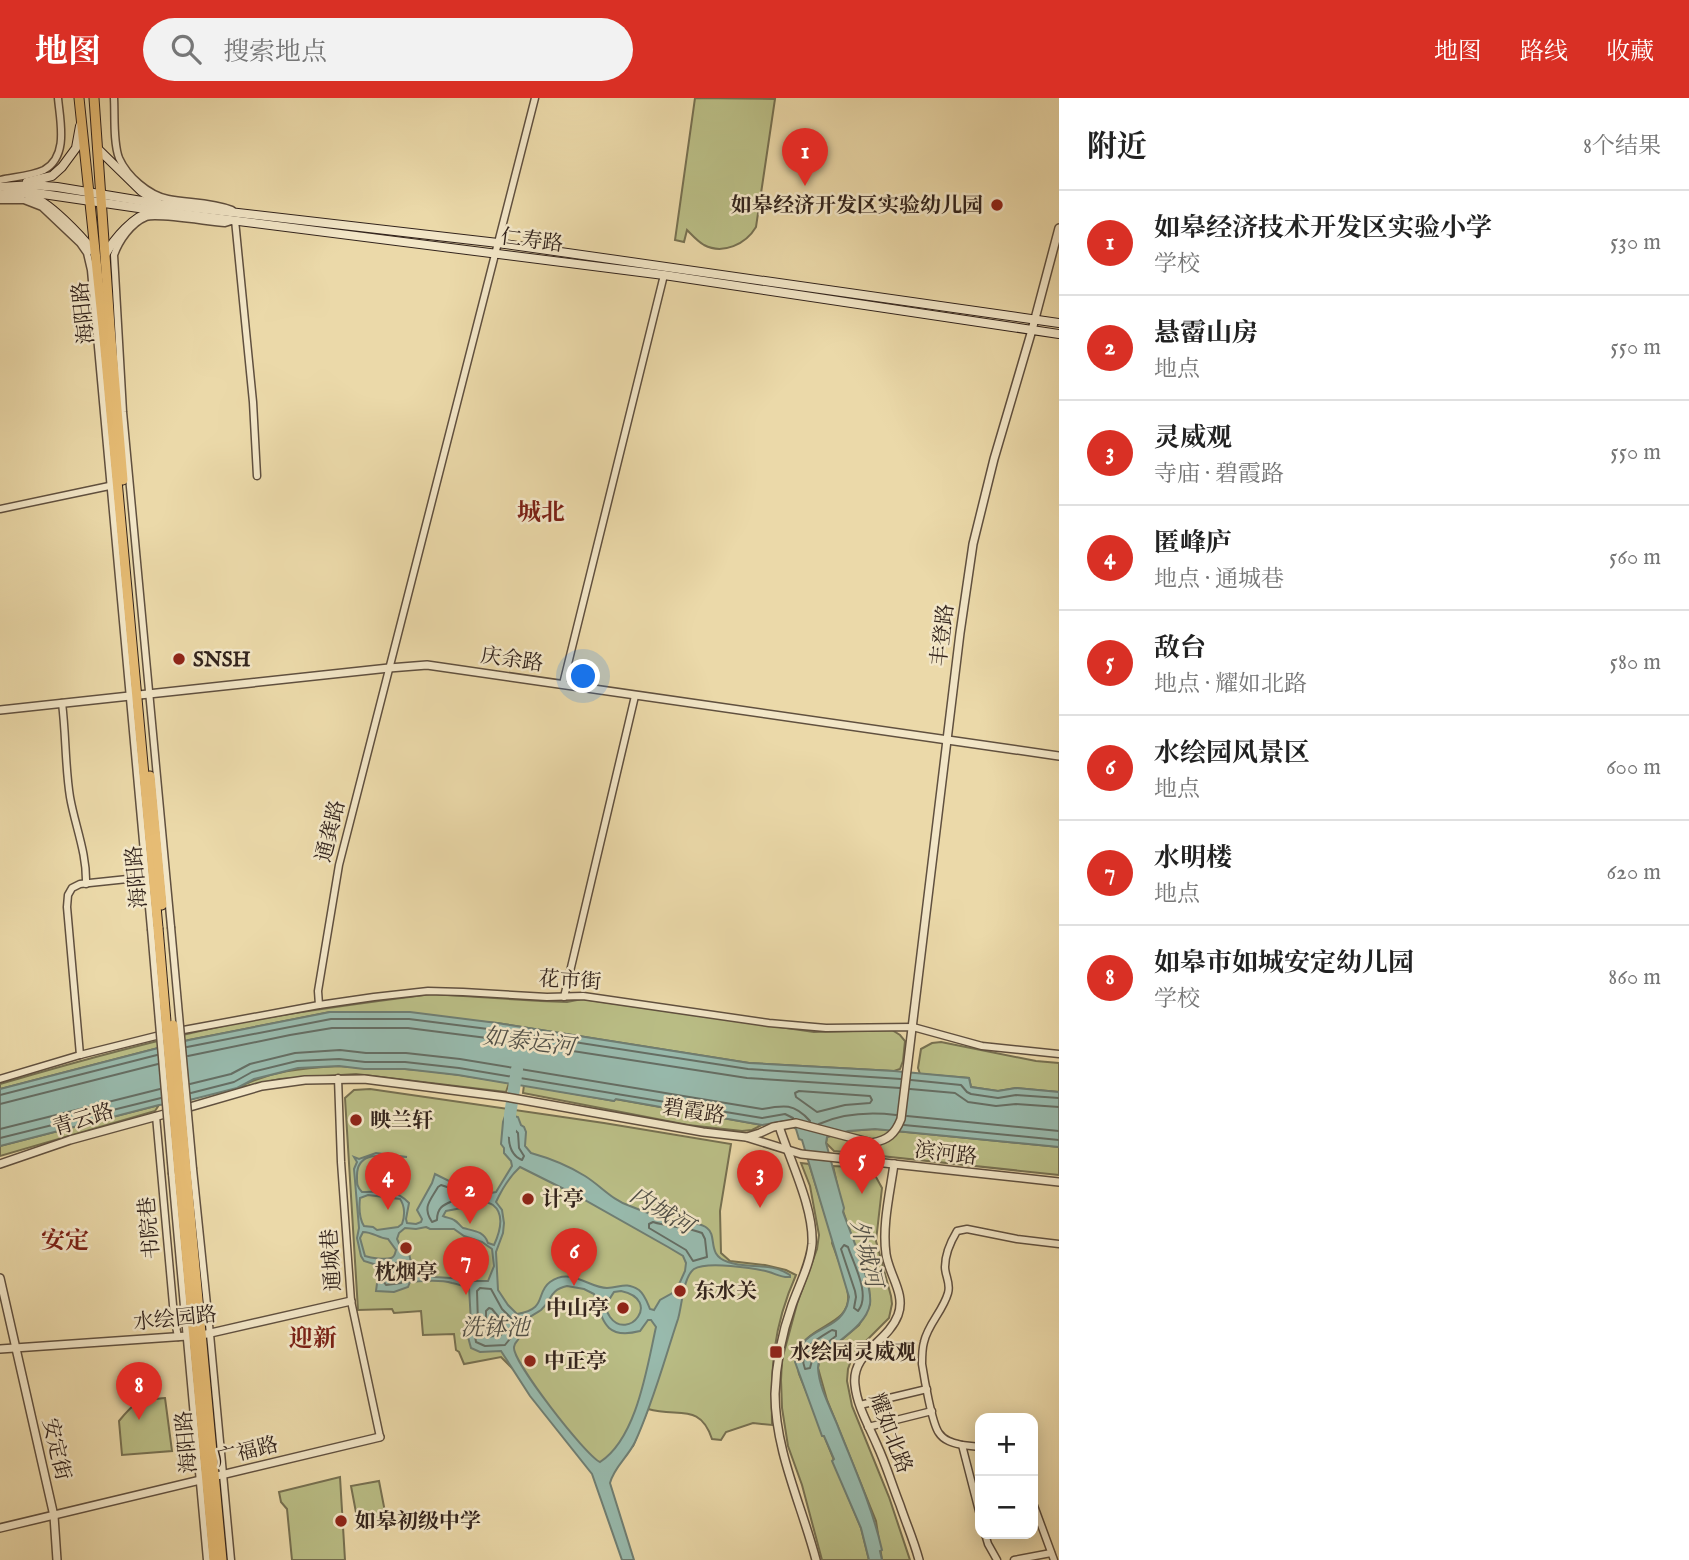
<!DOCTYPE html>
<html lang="zh">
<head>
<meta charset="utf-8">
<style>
	:root { --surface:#fff; --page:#f2f2f2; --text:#222; --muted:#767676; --line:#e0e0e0; --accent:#d93025 }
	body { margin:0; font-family:"IM FELL English","Noto Serif SC",serif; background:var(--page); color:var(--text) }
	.controls { position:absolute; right:21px; bottom:21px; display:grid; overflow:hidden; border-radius:14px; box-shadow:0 4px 18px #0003 }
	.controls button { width:63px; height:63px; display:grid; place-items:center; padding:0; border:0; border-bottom:2px solid var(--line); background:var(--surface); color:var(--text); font:35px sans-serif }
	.you { position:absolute; left:584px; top:579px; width:24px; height:24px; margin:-18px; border:5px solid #fff; border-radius:50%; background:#1a73e8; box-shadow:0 0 0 10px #1a73e833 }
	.badge { display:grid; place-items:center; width:46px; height:46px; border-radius:50%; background:var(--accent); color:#fff; font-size:23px; font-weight:700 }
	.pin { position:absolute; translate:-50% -58px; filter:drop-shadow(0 2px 4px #0008) }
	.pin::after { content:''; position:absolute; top:37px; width:24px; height:21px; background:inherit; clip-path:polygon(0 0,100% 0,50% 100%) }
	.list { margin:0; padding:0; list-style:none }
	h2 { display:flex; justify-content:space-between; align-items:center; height:91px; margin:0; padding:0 28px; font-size:30px }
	h2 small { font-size:23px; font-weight:400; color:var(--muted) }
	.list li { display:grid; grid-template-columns:46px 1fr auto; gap:21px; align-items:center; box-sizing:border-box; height:105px; padding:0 28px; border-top:2px solid var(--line) }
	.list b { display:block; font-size:26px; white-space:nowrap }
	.list p { margin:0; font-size:23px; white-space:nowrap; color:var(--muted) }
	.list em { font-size:23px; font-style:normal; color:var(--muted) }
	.icon { flex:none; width:38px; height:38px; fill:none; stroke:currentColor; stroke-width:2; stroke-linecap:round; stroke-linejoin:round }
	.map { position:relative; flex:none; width:1059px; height:1462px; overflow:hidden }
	header { display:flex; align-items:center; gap:42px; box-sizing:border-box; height:98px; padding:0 35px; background:var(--accent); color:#fff }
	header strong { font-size:33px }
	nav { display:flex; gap:38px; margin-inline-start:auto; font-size:24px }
	.search { width:490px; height:63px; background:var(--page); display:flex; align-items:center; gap:18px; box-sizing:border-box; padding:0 24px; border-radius:38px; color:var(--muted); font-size:26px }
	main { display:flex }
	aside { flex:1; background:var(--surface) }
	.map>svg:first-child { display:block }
</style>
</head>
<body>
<header>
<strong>地图</strong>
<div class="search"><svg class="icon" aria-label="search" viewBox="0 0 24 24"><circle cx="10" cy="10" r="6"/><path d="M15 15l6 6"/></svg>搜索地点</div>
<nav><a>地图</a><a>路线</a><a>收藏</a></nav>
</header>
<main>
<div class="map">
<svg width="1059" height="1462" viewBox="0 0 1059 1462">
	<rect width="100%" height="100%" fill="#ebd9a9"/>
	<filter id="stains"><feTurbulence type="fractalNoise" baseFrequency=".00286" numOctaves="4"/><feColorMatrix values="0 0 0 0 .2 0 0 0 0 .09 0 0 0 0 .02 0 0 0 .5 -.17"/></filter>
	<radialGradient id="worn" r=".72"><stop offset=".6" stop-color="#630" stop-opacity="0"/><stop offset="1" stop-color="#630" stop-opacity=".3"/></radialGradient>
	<g fill="#babe86" stroke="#767051" stroke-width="2">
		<path d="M695,0L775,1L756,129C746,146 723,157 704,147C697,143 692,137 687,132L684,144L675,142Z"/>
		<path d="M432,896L541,903L567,904L582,901L814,934L892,932L900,937L905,943L903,963L900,971L894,973L749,965L497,925L365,914H330L189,942L0,991V986C75,964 155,942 232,926C298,913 365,905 432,896Z"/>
		<path d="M941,944L1036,963L1059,965V994L1016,990L998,993L971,989L969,980L920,976L918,970L921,951L932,945Z"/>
		<path d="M339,968C361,970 383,970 405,971C440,973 474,979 509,985L506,994L356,976L280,981L237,990C270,973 302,970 339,968Z"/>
		<path d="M524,987L614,1003L615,1001L762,1027L752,1032L742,1033L688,1027L523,995Z"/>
		<path d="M370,991L604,1025L731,1046L720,1113L721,1155L730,1163L765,1167L786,1172L796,1177C772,1231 771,1270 772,1327L753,1325L726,1334L721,1342L712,1341C700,1304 678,1320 648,1311L633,1348L595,1372L519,1277L501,1259L464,1266L459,1254L456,1252L454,1236L423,1237L421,1213L394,1215L392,1211L358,1212L345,1000L354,992Z"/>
		<path d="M159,1007L155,1013L0,1058V1048Z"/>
		<path d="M875,1031L1059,1049V1077L834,1053L826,1045L827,1039L848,1033Z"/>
		<path d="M801,1065L809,1066L833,1142L832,1145C837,1159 847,1182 848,1197C852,1235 785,1224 799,1276L834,1362L833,1363L861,1430L869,1462H822L802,1387L788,1348L782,1310L781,1282L782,1262L797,1206L817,1151L819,1137L810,1088Z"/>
		<path d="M833,1068L867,1070L876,1079L882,1090L876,1143L891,1198L892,1206L889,1220L863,1246L852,1260L848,1271L847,1283L852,1308L889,1399L910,1462H882L876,1423L827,1302L818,1270L820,1260L859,1227L870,1206L869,1189L843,1113Z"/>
		<path d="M165,1300L172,1353L122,1357L119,1323C137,1301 138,1303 165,1300Z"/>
		<path d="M340,1379L345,1462H292L287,1411L281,1404L279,1394Z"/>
		<path d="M379,1383L386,1419L358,1425L351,1388Z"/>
	</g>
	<g fill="#98baad" stroke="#6f7e73" stroke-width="2" fill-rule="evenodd">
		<path d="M330,914H410L497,925L749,965L894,973L969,980L971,989L998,993L1016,990L1059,994V1049L875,1031L848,1033L827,1039L826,1045L844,1110L843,1114C850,1134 873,1187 870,1206C865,1235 817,1250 818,1270C819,1289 830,1309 837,1326C853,1367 872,1408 882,1452L880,1453L882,1462H869L861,1430L832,1363L834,1361L824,1338H822L795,1264C801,1228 835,1235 846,1210C848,1207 848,1202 849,1199L802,1042L799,1041L796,1031L785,1023L762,1027L616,1001L614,1003L458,977L405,971H364L339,968L298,970L254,981L237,990L178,1005L159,1007L0,1048V991L189,942Z"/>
		<path d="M510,1017L518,1019L521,1027L524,1029L526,1034L525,1048L531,1055C549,1060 569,1068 585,1078C601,1088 612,1102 630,1108C640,1112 650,1116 660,1119C672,1122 699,1123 707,1130C718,1138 706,1157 728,1164C746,1171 772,1164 790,1177V1179C782,1180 776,1176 769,1174C754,1170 707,1163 694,1171C683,1179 682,1208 678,1221C664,1263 653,1305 635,1344C628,1359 614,1369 610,1385L634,1462H622L592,1376L530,1298L501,1253L480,1254L471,1250L468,1239L471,1225L469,1189C463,1189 459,1186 452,1185C439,1181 423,1183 410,1184L408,1189L394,1194L376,1193L378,1178L377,1167L364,1163L361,1158L357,1140L359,1130L354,1071L357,1064L354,1059L359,1061L376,1055L407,1059C387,1059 356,1050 357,1079C357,1086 357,1089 362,1094C381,1094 395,1090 409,1105L406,1121L407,1125L416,1126L421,1124L422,1121L417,1112L432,1085L435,1076L451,1084L462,1083L472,1090L483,1092L491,1095L496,1094L512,1068L511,1063L504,1055V1050L501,1046L503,1024L505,1018ZM520,1069L574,1096L668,1149L683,1158L686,1165L685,1173L676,1193L660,1202L654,1212L650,1211C647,1204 645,1197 639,1192C625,1183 620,1190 607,1190C589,1190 571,1169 550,1184C535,1195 548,1211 517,1216L508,1207L498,1192L496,1154L503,1135L504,1125L502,1112L496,1104C502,1091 509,1079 520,1069ZM368,1097L400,1101C405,1108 405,1118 402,1126L398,1129L377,1132L373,1129L364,1128C359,1120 359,1109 360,1100ZM476,1102C481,1103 489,1104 493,1107C506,1117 499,1136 494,1147L488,1145C484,1133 474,1133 463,1130C460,1128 458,1124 454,1122C451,1120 447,1120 443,1118L446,1113L462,1110V1107L466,1104ZM426,1129L430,1131H454L464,1138L482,1144L492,1151L494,1168L488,1183H467L465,1181L435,1179L423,1175L415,1176L413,1173L408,1151L401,1150L397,1141L399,1135L405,1130L416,1131ZM363,1134C373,1134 378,1140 388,1141L396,1152C395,1155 395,1159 391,1160C385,1162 371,1160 365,1158L360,1140ZM567,1188L584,1191L594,1196C603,1223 605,1242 640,1233L648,1222H651L656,1229C647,1269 637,1340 600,1364C585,1357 512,1263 514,1249C515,1243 517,1245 519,1240C523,1230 517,1239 521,1229C523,1221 534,1217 541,1212C552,1202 549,1192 567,1188ZM621,1193C663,1202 628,1244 610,1219C603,1210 608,1203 614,1194Z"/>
	</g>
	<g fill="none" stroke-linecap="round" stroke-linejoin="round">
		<g stroke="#656e64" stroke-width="2">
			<path d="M187,949L331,921H409L496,932L748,971L901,981"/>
			<path d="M188,958L290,937L332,930H408L495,941L747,980L900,990"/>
			<path d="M911,982L961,987L967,994L971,996L998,1000L1016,997L1059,1000"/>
			<path d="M190,986L231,976L250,966L295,955L340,952L366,955H406L460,961L762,1011C784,1007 794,1005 810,1023"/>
			<path d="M910,991L955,995L968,1004L996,1008L1016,1006L1059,1009"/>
			<path d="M799,993L870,998L872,1002L870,1005L845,1007L817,1014L796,999L795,995Z"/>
			<path d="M191,995L234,984L252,974L297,963L339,961L365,964H405L459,970L762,1020L785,1016L793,1020"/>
			<path d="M0,997L157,957"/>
			<path d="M0,1006L158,966"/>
			<path d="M907,1018L1059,1033"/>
			<path d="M819,1026C844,1015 870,1014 896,1017"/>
			<path d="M904,1027L1059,1042"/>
			<path d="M512,1029L518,1035L519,1050L524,1058L522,1062C510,1057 508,1044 509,1032Z"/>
			<path d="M0,1031L160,991"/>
			<path d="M0,1040L161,1000"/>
			<path d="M441,1087L450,1090L460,1091L464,1096C452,1107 437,1103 437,1122L432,1124C422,1109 430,1103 438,1089Z"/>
			<path d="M653,1124C669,1129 688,1129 702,1135L705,1141L707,1159L693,1163L686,1152L649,1130V1126Z"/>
			<path d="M844,1147L848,1149C854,1167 871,1197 858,1213L854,1210L856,1199L855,1193L841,1151Z"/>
			<path d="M402,1162L406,1167V1179L401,1185L386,1187L384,1184L386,1169L394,1166Z"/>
			<path d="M480,1190L491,1191L502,1211L514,1223L513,1237L505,1247L485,1248L476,1244L475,1238L478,1226L477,1193Z"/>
			<path d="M489,1210L492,1211L505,1227L504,1233L501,1237L487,1239L484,1237L486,1226V1213Z"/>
			<path d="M832,1232L836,1233V1238L814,1255L810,1270L805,1271C797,1251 817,1241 832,1232Z"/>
		</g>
		<path stroke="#98baad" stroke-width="12" d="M510,1033V1017L517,971"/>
		<g stroke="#60503f" stroke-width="9">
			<g id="minor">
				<path d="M114,0C115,17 113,44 119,60C127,78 148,97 168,101C189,105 211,104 232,112"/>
				<path d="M0,82C13,79 31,78 44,72C69,58 60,23 58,0"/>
				<path d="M0,102H24L42,109L80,145L87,155L91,172L151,831"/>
				<path d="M0,411L114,387"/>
				<path d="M563,586L664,177"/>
				<path d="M62,605C66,636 65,668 70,699C75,728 87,755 86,786"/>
				<path d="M171,829L123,314L114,157C119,143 131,125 146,119C158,115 209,124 225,125L235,122L253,304L257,378"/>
				<path d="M564,899L635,598"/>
				<path d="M319,907L318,893L339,767L535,0"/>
				<path d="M178,933L319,907L374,899L428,893L463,894L547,899L583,898L769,925L826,930L913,929L982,948L1059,956"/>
				<path d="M80,957L67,809L68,797L72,790L80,786L137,780L141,771L146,768"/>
				<path d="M338,980L341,1064L351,1203L380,1339"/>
				<path d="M0,981L80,957L164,936"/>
				<path d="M156,1018L174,1218L178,1239"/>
				<path d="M193,1071L210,1236L231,1462"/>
				<path d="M172,1076L207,1462"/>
				<path d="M860,1307L927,1291"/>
				<path d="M868,1329L932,1313"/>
				<path d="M962,1347L980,1349"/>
				<path d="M1033,1405L1054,1462"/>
				<path d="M980,1417L962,1347C954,1345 944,1343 939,1335C932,1326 924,1279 922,1266C922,1260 922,1251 924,1244C928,1226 943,1213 948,1195C951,1185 945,1178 945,1169C945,1157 951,1143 957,1133L967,1131L1017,1141L1059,1146"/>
				<path d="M985,1436L988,1446L997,1462"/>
				<path d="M1014,1462L1051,1455"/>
			</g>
		</g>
		<g stroke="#60503f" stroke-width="10">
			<g id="tertiary">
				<path d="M0,612L389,570L427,567L1059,658"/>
				<path d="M183,1011L262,988L305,982L364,981L506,999L703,1034L746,1039L801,1056L1059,1084"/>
				<path d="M779,1028C790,1063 814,1110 812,1146C810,1167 799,1187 792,1207C782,1235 776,1266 775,1296C775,1353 802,1408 816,1462"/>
				<path d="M747,1039L760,1035L773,1029L796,1025L872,1045C888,1042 895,1036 901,1021L960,535L973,446L994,361L1032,232L1059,130"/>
				<path d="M0,1066L70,1042L172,1014"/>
				<path d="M894,1066C890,1095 882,1127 886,1156C889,1177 906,1196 898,1217C888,1244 851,1255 855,1287C857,1308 869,1328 877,1347C886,1366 892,1387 900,1407C906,1425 914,1443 919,1462"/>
				<path d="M0,1180L54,1418L57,1462"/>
				<path d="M0,1251L202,1237L351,1203"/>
				<path d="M0,1430L380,1339"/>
			</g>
		</g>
		<g stroke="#32231c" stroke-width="10">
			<g id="secondary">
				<path d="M98,51L141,93L157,104"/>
				<path d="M27,84L52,78L62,69L76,50L80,28"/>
				<path d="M0,89L33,87L57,89L160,106L498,145L1059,225"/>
				<path d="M0,97L9,95H36L159,113L664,177L1059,236"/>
				<path d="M29,98C47,101 82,139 94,154"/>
				<path d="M105,157C114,141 134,117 152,114"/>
			</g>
		</g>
		<g stroke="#32231c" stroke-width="11">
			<g id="primary">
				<path d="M79,0L103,229L158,830"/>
				<path d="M94,0L110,229L123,382"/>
				<path d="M150,678L162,807"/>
				<path d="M186,1072L222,1462"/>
				<path d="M179,1075L214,1462"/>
			</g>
		</g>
		<use href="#minor" stroke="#f2e6c7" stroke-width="6"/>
		<use href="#tertiary" stroke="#f2e6c7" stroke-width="7"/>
		<use href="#secondary" stroke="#f2e6c7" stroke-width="8"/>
		<use href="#primary" stroke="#e6bc74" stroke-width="9"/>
		<g stroke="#60503f" stroke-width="9" stroke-linecap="butt">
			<g id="minor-bridge">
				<path d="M171,829L193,1071"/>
				<path d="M151,831L172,1076"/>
			</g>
		</g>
		<g stroke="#32231c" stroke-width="11" stroke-linecap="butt">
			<g id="primary-bridge">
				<path d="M158,830L179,1075"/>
				<path d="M173,927L186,1072"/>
			</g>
		</g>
		<use href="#minor-bridge" stroke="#f2e6c7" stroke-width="6"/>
		<use href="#primary-bridge" stroke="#e6bc74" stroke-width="9"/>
	</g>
	<g fill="#8f2418" stroke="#f2e6c7" stroke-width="2.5">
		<circle cx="997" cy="107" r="7"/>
		<circle cx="179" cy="561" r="7"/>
		<circle cx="356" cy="1022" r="7"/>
		<circle cx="528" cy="1101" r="7"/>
		<circle cx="406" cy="1150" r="7"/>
		<circle cx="680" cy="1193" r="7"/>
		<circle cx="623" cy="1210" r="7"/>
		<rect x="769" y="1247" width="14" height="14" rx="3.5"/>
		<circle cx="530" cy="1263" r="7"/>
		<circle cx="341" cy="1423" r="7"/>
	</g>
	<g text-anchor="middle" stroke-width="5" stroke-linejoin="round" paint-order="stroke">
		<g font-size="21" font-weight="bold" fill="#32231c" stroke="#f2e6c7" text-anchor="start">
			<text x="983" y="114" text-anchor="end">如皋经济开发区实验幼儿园</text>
			<text x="193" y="568">SNSH</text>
			<text x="370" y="1029">映兰轩</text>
			<text x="542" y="1108">计亭</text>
			<text x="406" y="1181" text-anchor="middle">枕烟亭</text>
			<text x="694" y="1200">东水关</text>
			<text x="609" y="1217" text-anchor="end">中山亭</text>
			<text x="790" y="1261">水绘园灵威观</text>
			<text x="544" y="1270">中正亭</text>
			<text x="355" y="1430">如皋初级中学</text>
		</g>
		<g font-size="21" fill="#32231c" stroke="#f2e6c7">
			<text transform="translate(532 142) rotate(7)" y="7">仁寿路</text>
			<text transform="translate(83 215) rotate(-96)" y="7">海阳路</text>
			<text transform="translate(942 537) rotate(-83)" y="7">丰登路</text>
			<text transform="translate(512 561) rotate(8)" y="7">庆余路</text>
			<text transform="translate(330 733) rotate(-76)" y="7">通龚路</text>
			<text transform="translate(136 779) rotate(-95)" y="7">海阳路</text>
			<text transform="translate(570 882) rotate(3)" y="7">花市街</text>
			<text transform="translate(694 1013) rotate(9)" y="7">碧霞路</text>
			<text transform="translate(83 1021) rotate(-17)" y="7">青云路</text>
			<text transform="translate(946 1055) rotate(7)" y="7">滨河路</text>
			<text transform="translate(149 1130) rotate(-95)" y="7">书院巷</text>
			<text transform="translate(331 1162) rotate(-94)" y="7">通城巷</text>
			<text transform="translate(175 1220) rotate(-6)" y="7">水绘园路</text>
			<text transform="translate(891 1335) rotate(69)" y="7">耀如北路</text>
			<text transform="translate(186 1344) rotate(-95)" y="7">海阳路</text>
			<text transform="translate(57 1351) rotate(77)" y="7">安定街</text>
			<text transform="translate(247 1353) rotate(-14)" y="7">广福路</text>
		</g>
		<g font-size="23" font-style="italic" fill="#515048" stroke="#f2e6c7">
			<text transform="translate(529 943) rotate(7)" y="8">如泰运河</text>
			<text transform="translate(662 1112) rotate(31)" y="8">内城河</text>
			<text transform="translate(867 1155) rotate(76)" y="8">外城河</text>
			<text x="495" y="1237">洗钵池</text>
		</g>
		<g font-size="24" font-weight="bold" fill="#7a1f14" stroke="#f2e6c7">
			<text x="541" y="422">城北</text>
			<text x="65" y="1150">安定</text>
			<text x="313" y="1248">迎新</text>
		</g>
	</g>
	<rect width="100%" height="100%" filter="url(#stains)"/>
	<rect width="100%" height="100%" fill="url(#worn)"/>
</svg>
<div class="controls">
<button>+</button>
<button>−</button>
</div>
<div class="you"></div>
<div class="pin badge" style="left:805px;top:88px">1</div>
<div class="pin badge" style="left:470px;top:1126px">2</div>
<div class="pin badge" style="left:760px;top:1110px">3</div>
<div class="pin badge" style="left:388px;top:1112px">4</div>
<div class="pin badge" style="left:862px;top:1096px">5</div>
<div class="pin badge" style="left:574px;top:1188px">6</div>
<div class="pin badge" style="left:466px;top:1197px">7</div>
<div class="pin badge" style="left:139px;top:1322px">8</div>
</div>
<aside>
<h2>附近<small>8个结果</small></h2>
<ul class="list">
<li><span class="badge">1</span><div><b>如皋经济技术开发区实验小学</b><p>学校</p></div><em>530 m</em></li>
<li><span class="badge">2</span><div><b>悬霤山房</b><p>地点</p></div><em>550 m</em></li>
<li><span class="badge">3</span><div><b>灵威观</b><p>寺庙 · 碧霞路</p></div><em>550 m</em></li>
<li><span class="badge">4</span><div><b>匿峰庐</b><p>地点 · 通城巷</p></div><em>560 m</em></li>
<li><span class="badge">5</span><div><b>敌台</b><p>地点 · 耀如北路</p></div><em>580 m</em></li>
<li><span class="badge">6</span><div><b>水绘园风景区</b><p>地点</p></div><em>600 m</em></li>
<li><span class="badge">7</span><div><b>水明楼</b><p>地点</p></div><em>620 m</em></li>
<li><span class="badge">8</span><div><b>如皋市如城安定幼儿园</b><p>学校</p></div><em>860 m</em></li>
</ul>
</aside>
</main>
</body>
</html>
